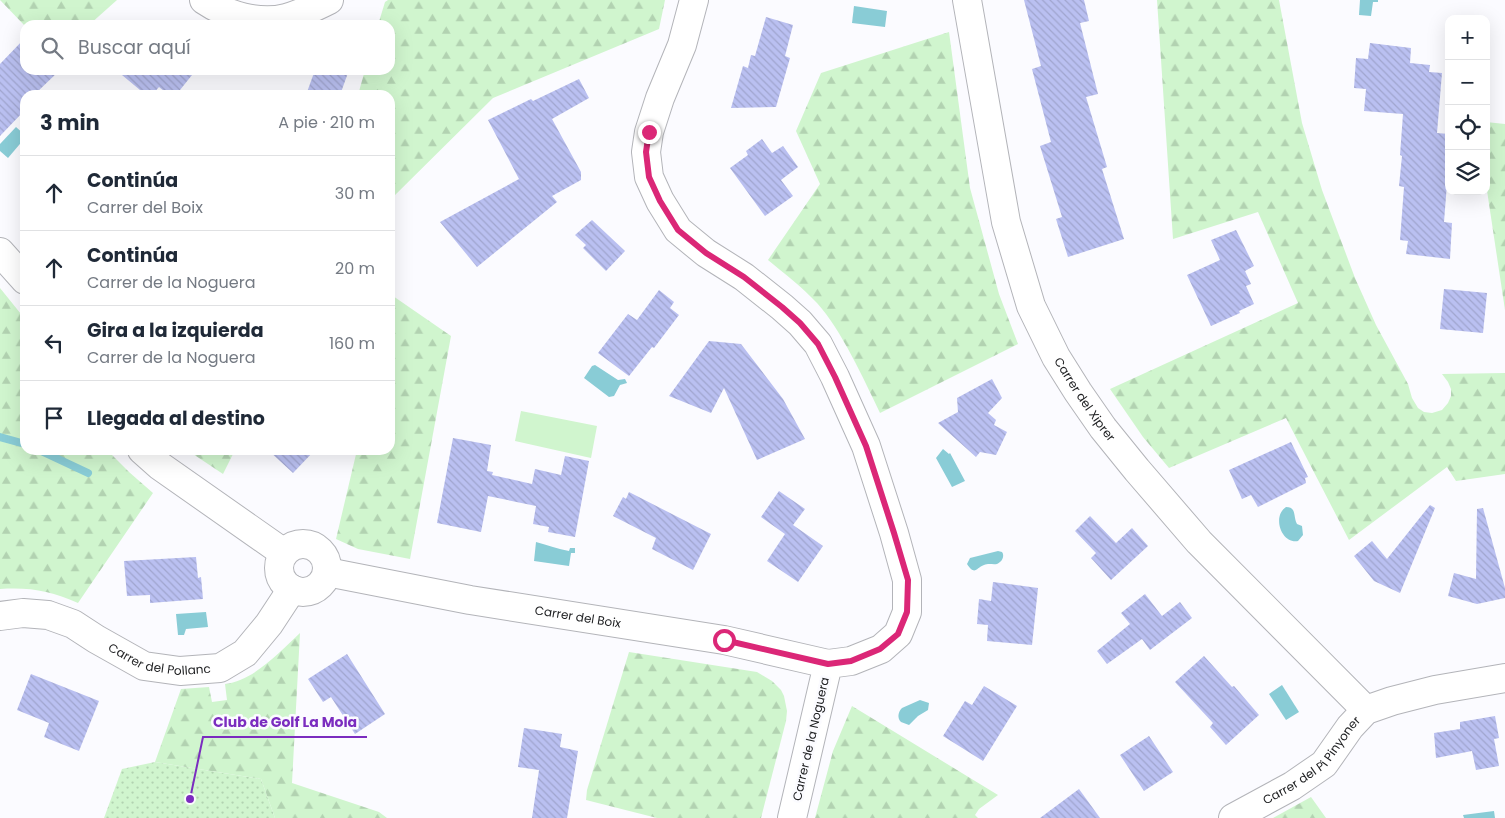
<!DOCTYPE html>
<html lang="es">
<head>
<meta charset="utf-8">
<style>
	:root { --surface:#fff; --page:#f6f6f7; --text:#1f2937; --muted:#747a83; --line:#e0e1e3 }
	body { margin:0; font-family:Poppins,sans-serif; background:var(--page); color:var(--text) }
	.controls { position:absolute; right:15px; top:15px; display:grid; overflow:hidden; border-radius:10px; box-shadow:0 5px 20px #0002 }
	.controls button { width:45px; height:45px; display:grid; place-items:center; padding:0; border:0; border-bottom:1px solid var(--line); background:var(--surface); color:var(--text); font:25px sans-serif }
	.stop { position:absolute; width:15px; height:15px; margin:-11px; border:4px solid #db2777; border-radius:50%; background:#fff }
	.stop.end { background:#db2777; border-color:#fff; box-shadow:0 1px 5px #0008 }
	.list { margin:0; padding:0; list-style:none }
	h2 { display:flex; justify-content:space-between; align-items:center; height:65px; margin:0; padding:0 20px; font-size:21px }
	h2 small { font-size:16px; font-weight:400; color:var(--muted) }
	.list li { display:grid; grid-template-columns:32px 1fr auto; gap:15px; align-items:center; box-sizing:border-box; height:75px; padding:0 20px; border-top:1px solid var(--line) }
	.list b { display:block; font-size:19px; white-space:nowrap }
	.list p { margin:0; font-size:16px; white-space:nowrap; color:var(--muted) }
	.list em { font-size:16px; font-style:normal; color:var(--muted) }
	.icon { flex:none; width:28px; height:28px; fill:none; stroke:currentColor; stroke-width:2; stroke-linecap:round; stroke-linejoin:round }
	.map { position:relative; flex:none; width:1505px; height:818px; overflow:hidden }
	.search { position:absolute; background:var(--surface); box-shadow:0 5px 20px #0002; left:20px; top:20px; width:375px; height:55px; display:flex; align-items:center; gap:12px; box-sizing:border-box; padding:0 18px; border-radius:15px; color:var(--muted); font-size:19px }
	.panel { position:absolute; background:var(--surface); box-shadow:0 5px 20px #0002; left:20px; top:90px; width:375px; height:365px; border-radius:15px }
	.map>svg:first-child { display:block }
</style>
</head>
<body>
<div class="map">
<svg width="1505" height="818" viewBox="0 0 1505 818">
	<defs>
		<pattern id="grass-dots" width="8" height="8" patternUnits="userSpaceOnUse" patternTransform="scale(1.25)"><rect width="8" height="8" fill="#d0f5ce"/><path d="M2 2h.1M6 6h.1" fill="none" stroke="#b2d2b1" stroke-width="1.8" stroke-linecap="round"/></pattern>
		<pattern id="forest-firs" width="22" height="20" patternUnits="userSpaceOnUse" patternTransform="scale(1.25)"><rect width="22" height="20" fill="#d0f5ce"/><path d="M5 1l3.5 6h-7zM16 11l3.5 6h-7z" fill="#b2d2b1"/></pattern>
		<pattern id="building-back-hatch" width="6" height="6" patternUnits="userSpaceOnUse" patternTransform="scale(1.25)"><rect width="6" height="6" fill="#bac0f1"/><path d="M-1 5l2 2M0 0l6 6M5-1l2 2" fill="none" stroke="#a0a5ce"/></pattern>
	</defs>
	<rect width="100%" height="100%" fill="#fbfbff"/>
	<path fill="url(#grass-dots)" d="M155,762L261,779L275,818H104L122,769Z"/>
	<g fill="url(#forest-firs)">
		<path d="M0,0H117L89,25L25,26Z"/>
		<path d="M388,0H665L659,29L493,98L390,200V95H358L365,70H390V25H378L385,2Z"/>
		<path d="M1157,0H1279L1302,123L1322,190L1355,278L1376,325L1408,384L1412,398L1418,408L1424,412L1432,413L1442,410L1448,403L1451,396V389L1448,382L1442,374L1505,373V474L1456,481L1447,467L1349,540L1286,418L1169,468L1143,437L1110,389L1298,303L1258,212L1173,239Z"/>
		<path d="M949,32L970,188L999,294L1018,344L880,413C863,378 842,331 817,303C802,287 785,274 768,260L820,184L796,131L821,73Z"/>
		<path d="M1486,122L1505,124V310L1486,184Z"/>
		<path d="M0,288L25,319V450H107L129,472L153,493L78,603C51,591 30,587 0,589Z"/>
		<path d="M393,296L451,336L410,559L358,549L336,539L357,450H390V310Z"/>
		<path d="M187,450H235L223,474Z"/>
		<path d="M300,633L292,783L379,812L387,818H275L261,779L155,762L181,689L209,687L212,702L227,700L225,684C253,681 280,652 300,633Z"/>
		<path d="M629,652L757,672L772,681L781,690L784,696L787,711L786,721L761,818H657L586,800L587,790Z"/>
		<path d="M852,706L998,795L979,809L975,815L978,818H815L833,751Z"/>
		<path d="M1311,797L1326,818H1273Z"/>
	</g>
	<path fill="#d0f5ce" d="M521,411L597,426L591,458L515,441Z"/>
	<g fill="#89ccd6">
		<path d="M1360,0H1378V2H1373L1371,16L1359,15Z"/>
		<path d="M854,6L887,11L885,27L852,23Z"/>
		<path d="M16,127L25,135V138L8,158L0,151V144Z"/>
		<path d="M595,365L618,380L625,379L627,383L620,385L614,396L609,397L584,378L592,366Z"/>
		<path d="M943,449L949,454L950,453L965,481L952,487L936,458Z"/>
		<path d="M1286,507C1297,507 1293,517 1297,524L1302,526L1303,535L1298,541C1281,544 1272,516 1286,507Z"/>
		<path d="M536,542C548,545 558,549 569,551L570,548H575V553H571L569,566L534,561Z"/>
		<path d="M998,551L1002,552C1005,556 1002,562 997,564C993,565 989,563 984,565C976,568 975,576 967,564L970,558Z"/>
		<path d="M206,612L208,627L186,629L184,635H178L176,614Z"/>
		<path d="M1282,685L1299,712L1286,720L1269,694Z"/>
		<path d="M920,700L929,703L928,710L918,716L909,725L901,722C897,718 898,712 902,708Z"/>
		<path d="M1494,811L1495,818H1464L1463,815Z"/>
	</g>
	<g fill="none" stroke-linecap="round" stroke-linejoin="round">
		<g stroke="#89ccd6" stroke-width="8">
			<path d="M0,437L25,444"/>
			<path d="M39,450L88,473"/>
		</g>
	</g>
	<g fill="url(#building-back-hatch)">
		<path d="M1024,0H1084L1089,21L1080,23L1098,94L1086,97L1107,167L1102,169L1124,239L1068,257L1056,219L1062,217L1040,146L1051,142L1032,69L1041,66Z"/>
		<path d="M766,17L793,25L785,56L790,58L776,107L731,108L743,66L748,68L751,55L755,56Z"/>
		<path d="M25,38V70H60L34,95H25V110L0,136V64Z"/>
		<path d="M1370,43L1411,48L1410,63L1430,65L1429,72L1442,73L1437,133L1449,134V158L1444,222L1452,223L1450,259L1406,254L1408,241L1400,240L1404,187L1399,186L1402,156L1400,155L1403,114L1364,111L1366,89L1354,88L1356,58L1368,59Z"/>
		<path d="M116,70H196L176,95H169L159,87L152,95H146Z"/>
		<path d="M315,70H349L340,95H306Z"/>
		<path d="M579,79L589,98L552,119L581,172V180L552,196L557,202L477,267L440,222L519,179L488,120L531,99L533,101Z"/>
		<path d="M762,139L772,153L783,146L798,167L781,180L793,196L765,216L730,168L748,155L746,151Z"/>
		<path d="M592,220L625,251L606,271L583,248L586,245L575,235Z"/>
		<path d="M1236,230L1254,266L1245,271L1251,284L1246,286L1254,304L1239,311L1240,313L1211,326L1187,275L1220,260L1211,240Z"/>
		<path d="M1444,289L1487,293L1483,333L1440,329Z"/>
		<path d="M659,290L674,302L670,308L679,315L654,348L652,347L629,376L598,353L628,314L637,320Z"/>
		<path d="M709,341L741,344L783,399L805,439L757,460L724,388L711,413L669,396Z"/>
		<path d="M992,379L1002,398L988,413L996,420L994,425L1007,432L996,455L980,452L976,457L938,423L958,412L957,398Z"/>
		<path d="M453,438L491,445L487,471L493,472L492,475L532,484L535,469L561,475L565,456L589,461L575,537L548,532L549,527L533,524L536,506L488,496L481,532L437,523Z"/>
		<path d="M1291,442L1308,477L1305,478L1306,483L1258,507L1251,495L1242,499L1229,470Z"/>
		<path d="M268,450H315L293,473Z"/>
		<path d="M779,491L805,509L793,525L823,546L798,582L767,561L785,534L761,517Z"/>
		<path d="M629,492L711,534L693,570L652,549L656,538L613,516L623,497L626,499Z"/>
		<path d="M1430,505L1435,508L1400,593L1374,581L1354,556L1372,541L1387,559Z"/>
		<path d="M1483,508L1505,588V598L1477,604L1448,596L1454,573L1476,579L1477,509Z"/>
		<path d="M1090,516L1116,543L1132,528L1148,546L1111,580L1091,558L1096,553L1075,531Z"/>
		<path d="M196,557L198,578L201,577L203,599L150,603V595L127,596L124,561Z"/>
		<path d="M993,582L1038,588L1032,645L987,641L988,625L977,624L979,599L991,601Z"/>
		<path d="M1145,594L1162,616L1180,602L1192,618L1150,650L1142,639L1107,664L1097,651L1130,624L1121,613Z"/>
		<path d="M347,654L385,714L355,734L331,697L323,702L308,679Z"/>
		<path d="M1204,656L1232,687L1234,686L1259,715L1226,745L1210,727L1213,723L1175,682Z"/>
		<path d="M31,674L99,701L79,751L44,737L49,723L17,710Z"/>
		<path d="M984,686L1017,706L983,761L943,736L965,701L972,705Z"/>
		<path d="M1495,716L1499,738L1494,739L1499,766L1476,770L1472,751L1436,758L1434,733L1460,729V722Z"/>
		<path d="M524,728L562,734L560,747L578,751L567,818H532L539,770L518,767Z"/>
		<path d="M1149,736L1173,772L1144,791L1120,755Z"/>
		<path d="M1079,789L1100,818H1040Z"/>
	</g>
	<g fill="none" stroke-linecap="round" stroke-linejoin="round">
		<g stroke="#b3b4b9" stroke-width="30">
			<g id="minor">
				<path d="M204,0C226,15 259,25 286,18C301,14 315,7 329,0"/>
				<path d="M694,0L682,45L660,98L649,132L646,152L649,177L660,201L678,230L706,253L744,277L782,307L800,323L818,344L835,377L866,446L894,533L907,580V612L898,634L881,649L851,661L828,664L792,818"/>
				<path id="s1" d="M967,0L1006,222L1031,306L1056,357L1078,392L1103,428L1137,470L1199,542L1366,710"/>
				<path d="M0,252L25,280"/>
				<path d="M142,450L160,466L284,553"/>
				<circle cx="303" cy="568" r="24"/>
				<path id="s2" d="M327,572L470,600L724,640L828,664"/>
				<path id="s3" d="M0,616L23,613L48,615L73,624L96,639L144,666L180,671L220,668L245,653L269,624L292,589"/>
				<path id="s4" d="M1233,818L1292,786L1324,764L1350,727L1366,710L1392,701L1435,690L1505,678"/>
			</g>
		</g>
		<use href="#minor" stroke="#fff" stroke-width="28"/>
	</g>
	<g fill="none" stroke-linecap="round" stroke-linejoin="round">
		<path stroke="#db2777" stroke-width="6" d="M649,132L646,152L649,177L660,201L678,230L706,253L744,277L782,307L800,323L818,344L835,377L866,446L894,533L908,580L907,612L898,634L880,649L851,661L828,664L724,640"/>
	</g>
	<g text-anchor="middle" stroke-width="5" stroke-linejoin="round" paint-order="stroke">
		<g font-size="12" fill="#212224" stroke="#fbfbff">
			<text dy="4" stroke="none"><textPath href="#s1" startOffset="421">Carrer del Xiprer</textPath></text>
			<text dy="4" stroke="none"><textPath href="#s2" startOffset="255">Carrer del Boix</textPath></text>
			<text dy="4" stroke="none"><textPath href="#s3" startOffset="171">Carrer del Pollanc</textPath></text>
			<text transform="translate(811 739) rotate(-77)" y="4">Carrer de la Noguera</text>
			<text dy="4" stroke="none"><textPath href="#s4" startOffset="99">Carrer del Pi Pinyoner</textPath></text>
		</g>
	</g>
	<path fill="none" stroke="#7b2cbf" stroke-width="2" d="M190 799L203 737H367"/>
	<circle fill="#7b2cbf" stroke="#fbfbff" stroke-width="2" cx="190" cy="799" r="5"/>
	<g font-size="14" text-anchor="middle" font-weight="bold" fill="#7b2cbf" stroke="#fbfbff" stroke-width="5" stroke-linejoin="round" paint-order="stroke">
		<text x="285" y="727">Club de Golf La Mola</text>
	</g>
</svg>
<div class="controls">
<button>+</button>
<button>−</button>
<button><svg class="icon" aria-label="locate" viewBox="0 0 24 24"><circle cx="12" cy="12" r="6"/><path d="M12 2v4M12 18v4M2 12h4M18 12h4"/></svg></button>
<button><svg class="icon" aria-label="layers" viewBox="0 0 24 24"><path d="M12 4l9 5-9 5-9-5zM3 14l9 5 9-5"/></svg></button>
</div>
<div class="stop" style="left:724px;top:640px"></div>
<div class="stop end" style="left:649px;top:132px"></div>
<div class="search"><svg class="icon" aria-label="search" viewBox="0 0 24 24"><circle cx="10" cy="10" r="6"/><path d="M15 15l6 6"/></svg>Buscar aquí</div>
<section class="panel">
<h2>3 min<small>A pie · 210 m</small></h2>
<ul class="list">
<li><svg class="icon" aria-label="ahead" viewBox="0 0 24 24"><path d="M12 20V5M6 11l6-6 6 6"/></svg><div><b>Continúa</b><p>Carrer del Boix</p></div><em>30 m</em></li>
<li><svg class="icon" aria-label="ahead" viewBox="0 0 24 24"><path d="M12 20V5M6 11l6-6 6 6"/></svg><div><b>Continúa</b><p>Carrer de la Noguera</p></div><em>20 m</em></li>
<li><svg class="icon" aria-label="left" viewBox="0 0 24 24"><path d="M17 20v-9H6M10 6l-5 5 5 5"/></svg><div><b>Gira a la izquierda</b><p>Carrer de la Noguera</p></div><em>160 m</em></li>
<li><svg class="icon" aria-label="arrive" viewBox="0 0 24 24"><path d="M6 21V4h12l-3 4 3 4H6"/></svg><div><b>Llegada al destino</b></div></li>
</ul>
</section>
</div>
</body>
</html>
